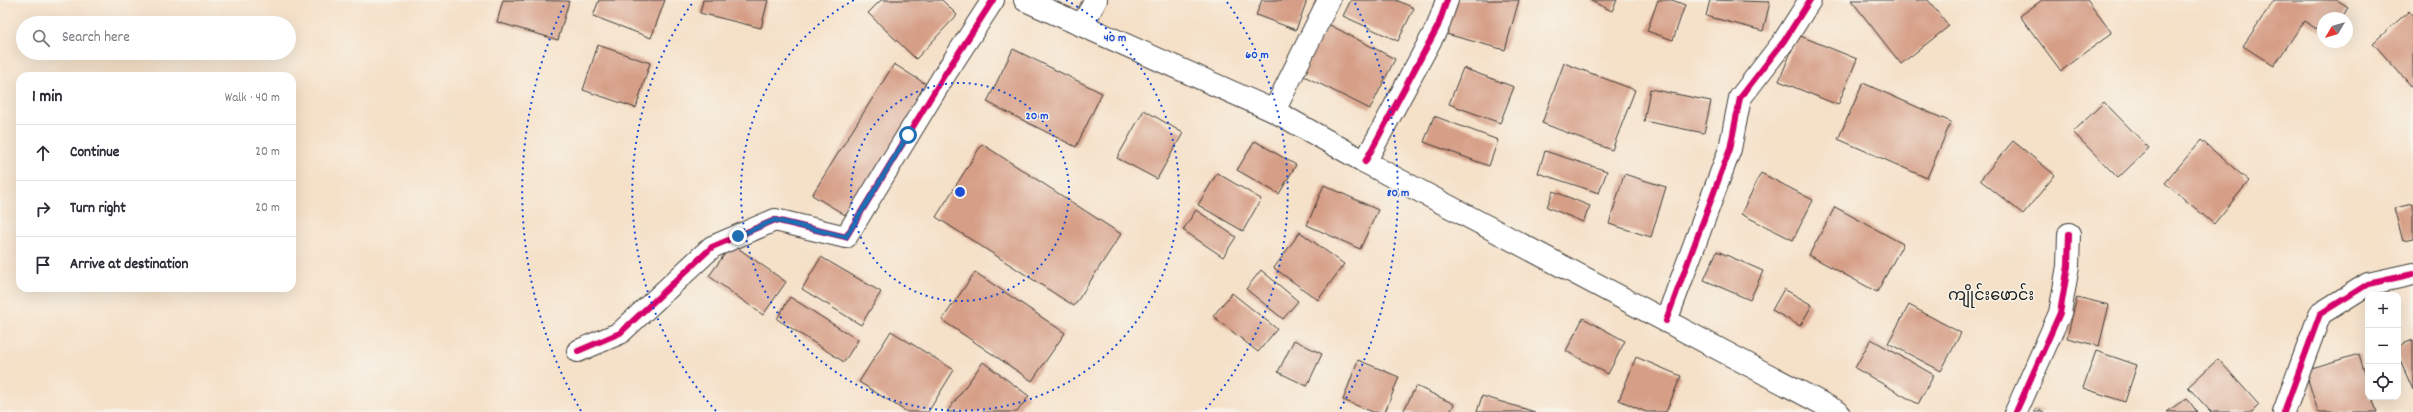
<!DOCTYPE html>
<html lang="en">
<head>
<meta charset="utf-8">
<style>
	:root { --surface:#fff; --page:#f7f7f7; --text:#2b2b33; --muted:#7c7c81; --line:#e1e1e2 }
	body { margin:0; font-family:Dekko,"Noto Sans Myanmar",sans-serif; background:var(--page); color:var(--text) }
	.controls { position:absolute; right:12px; bottom:12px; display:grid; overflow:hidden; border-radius:8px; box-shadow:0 4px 16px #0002 }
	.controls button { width:36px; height:36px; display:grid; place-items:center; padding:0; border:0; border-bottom:1px solid var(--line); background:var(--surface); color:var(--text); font:20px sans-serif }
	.compass { position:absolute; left:2317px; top:12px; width:36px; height:36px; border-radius:50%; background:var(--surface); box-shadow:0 4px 16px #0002; rotate:232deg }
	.stop { position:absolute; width:12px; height:12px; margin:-9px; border:3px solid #1f6fb2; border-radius:50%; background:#fff }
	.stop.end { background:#1f6fb2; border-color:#fff; box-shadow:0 1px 4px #0008 }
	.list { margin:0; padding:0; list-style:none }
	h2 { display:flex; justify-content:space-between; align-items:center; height:52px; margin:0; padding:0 16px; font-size:17px }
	h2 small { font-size:13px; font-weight:400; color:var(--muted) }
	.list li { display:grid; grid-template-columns:26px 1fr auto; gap:12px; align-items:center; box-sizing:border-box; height:56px; padding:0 16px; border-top:1px solid var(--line) }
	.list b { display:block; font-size:15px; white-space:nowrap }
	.list em { font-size:13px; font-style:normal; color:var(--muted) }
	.icon { flex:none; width:22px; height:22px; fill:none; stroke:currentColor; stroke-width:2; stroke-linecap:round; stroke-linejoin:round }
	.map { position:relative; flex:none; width:2413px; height:412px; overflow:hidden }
	.search { position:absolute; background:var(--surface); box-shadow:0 4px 16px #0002; left:16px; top:16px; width:280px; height:44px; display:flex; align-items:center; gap:10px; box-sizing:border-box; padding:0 14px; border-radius:22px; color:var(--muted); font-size:15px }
	.panel { position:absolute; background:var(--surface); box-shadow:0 4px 16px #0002; left:16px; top:72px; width:280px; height:220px; border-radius:12px }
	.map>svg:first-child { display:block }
</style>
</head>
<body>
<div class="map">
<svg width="2413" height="412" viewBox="0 0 2413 412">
	<rect width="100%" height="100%" fill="#f7f3e8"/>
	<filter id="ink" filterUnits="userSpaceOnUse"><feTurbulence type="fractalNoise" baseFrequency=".025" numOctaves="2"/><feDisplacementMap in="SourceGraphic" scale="8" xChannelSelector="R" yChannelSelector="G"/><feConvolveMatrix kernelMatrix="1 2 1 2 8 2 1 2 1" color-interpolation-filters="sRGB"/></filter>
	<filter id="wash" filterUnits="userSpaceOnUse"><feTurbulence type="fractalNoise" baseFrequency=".012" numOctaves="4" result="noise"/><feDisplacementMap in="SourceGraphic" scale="16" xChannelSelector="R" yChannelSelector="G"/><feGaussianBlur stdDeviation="0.9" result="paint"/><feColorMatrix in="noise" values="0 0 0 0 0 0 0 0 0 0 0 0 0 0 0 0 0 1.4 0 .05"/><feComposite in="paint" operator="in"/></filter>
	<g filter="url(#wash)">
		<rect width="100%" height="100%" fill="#f5e0c8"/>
		<g id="blocks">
			<g fill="#d69e86">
				<path d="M503,0L569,1L558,40L497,22Z"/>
				<path d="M599,0H665L651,38L593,16Z"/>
				<path d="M703,0H768L761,28L700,13Z"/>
				<path d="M881,0H942L957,15L916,59L868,13Z"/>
				<path d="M1262,0H1307L1296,30L1256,15Z"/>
				<path d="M1351,0H1396L1414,8L1398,41L1343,16Z"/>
				<path d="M1455,0H1519L1505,50L1446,34Z"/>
				<path d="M1589,0H1617L1612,11Z"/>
				<path d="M1658,0H1672L1685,5L1673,40L1647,31Z"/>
				<path d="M1710,0L1770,2L1763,31L1706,16Z"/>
				<path d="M1851,0H1928L1949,26L1901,64Z"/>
				<path d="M2042,0H2087L2112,33L2061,71L2020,16Z"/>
				<path d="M2274,0H2337L2348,7L2342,18H2323V33L2304,21L2274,66L2243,46Z"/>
				<path d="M2409,11L2413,16V88L2373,43Z"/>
				<path d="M1328,24L1395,59L1370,109L1302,75Z"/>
				<path d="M1798,35L1857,59L1838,105L1779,81Z"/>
				<path d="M598,45L650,63L636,108L583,90Z"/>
				<path d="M1013,49L1102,93L1076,147L987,102Z"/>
				<path d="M1564,63L1635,90L1612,150L1542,123Z"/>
				<path d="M894,64L929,86L847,216L812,195Z"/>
				<path d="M1463,68L1514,87L1500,123L1449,104Z"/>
				<path d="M1863,83L1951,122L1927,178L1838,139Z"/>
				<path d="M1650,89L1711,101L1704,133L1644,121Z"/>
				<path d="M2104,102L2149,148L2118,178L2073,132Z"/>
				<path d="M1144,110L1183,133L1157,179L1117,158Z"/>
				<path d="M1434,116L1498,140L1489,166L1424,142Z"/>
				<path d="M2201,140L2249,181L2214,224L2165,183Z"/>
				<path d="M1255,141L1296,165L1279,194L1237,170Z"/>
				<path d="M2013,141L2055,175L2023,214L1980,180Z"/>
				<path d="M982,144L1121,234L1074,306L936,217Z"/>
				<path d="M1545,151L1607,171L1599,193L1538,173Z"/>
				<path d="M1217,173L1261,199L1243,231L1198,205Z"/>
				<path d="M1761,173L1813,200L1793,240L1741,214Z"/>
				<path d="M1624,174L1666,187L1651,237L1609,224Z"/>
				<path d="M1324,185L1378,210L1360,249L1307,225Z"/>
				<path d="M1553,191L1590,206L1583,222L1547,207Z"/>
				<path d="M2413,204V239L2403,241L2394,208Z"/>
				<path d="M1835,207L1903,244L1877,292L1809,255Z"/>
				<path d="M1196,210L1236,237L1223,257L1183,230Z"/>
				<path d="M1300,232L1344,264L1318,300L1274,268Z"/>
				<path d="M732,244L786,282L763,315L709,276Z"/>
				<path d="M1717,251L1763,271L1750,300L1704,280Z"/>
				<path d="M821,257L881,292L861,325L802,289Z"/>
				<path d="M1261,270L1298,301L1283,319L1246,289Z"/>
				<path d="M975,272L1065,333L1032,381L942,320Z"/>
				<path d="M1784,289L1812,305L1800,326L1772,310Z"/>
				<path d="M1232,293L1277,329L1258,352L1213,316Z"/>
				<path d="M790,297L858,340L844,362L777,319Z"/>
				<path d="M2077,297L2109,305L2099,346L2067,338Z"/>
				<path d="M1909,305L1961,333L1941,371L1888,343Z"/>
				<path d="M1583,318L1625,341L1608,374L1566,351Z"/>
				<path d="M891,331L954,370L928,412H907L859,382Z"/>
				<path d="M1871,339L1934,375L1918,404L1855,368Z"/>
				<path d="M1294,340L1322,354L1307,386L1278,372Z"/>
				<path d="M2413,340V390L2398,356V346Z"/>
				<path d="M2096,351L2137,365L2125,402L2083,388Z"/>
				<path d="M2359,354L2368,384V397H2372L2377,412H2318L2305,370Z"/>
				<path d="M1636,357L1681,376L1666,412H1646L1619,400Z"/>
				<path d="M2218,359L2259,405L2252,412H2211L2188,387Z"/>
				<path d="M1358,360L1399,377L1385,412H1373L1343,400Z"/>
				<path d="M983,362L1029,396L1017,412H947Z"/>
				<path d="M1416,386L1454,404L1450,412H1403Z"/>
				<path d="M1482,396L1535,412H1477Z"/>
				<path d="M2187,398L2197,412H2166Z"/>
				<path d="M2036,408L2044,412H2034Z"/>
			</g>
		</g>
	</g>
	<g filter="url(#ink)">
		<use href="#blocks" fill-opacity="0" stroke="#3d3936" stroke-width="1"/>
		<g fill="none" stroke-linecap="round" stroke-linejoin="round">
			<g stroke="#3d3936" stroke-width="24">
				<g id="minor">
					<path d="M1082,25L1096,0"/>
					<path d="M1274,111L1329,0"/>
					<path d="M1365,162L1438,26L1447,0"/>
					<path d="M1666,321L1730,149L1740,98L1784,41L1810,0"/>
					<path d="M578,351L620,333L712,247L775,220L846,237L945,74L993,0"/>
					<path d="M2016,412L2060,313L2068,266L2069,234"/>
					<path d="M2284,412L2320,314L2368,284L2413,274"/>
				</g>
			</g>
			<g stroke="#3d3936" stroke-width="24">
				<path id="trunk" d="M1025,0L1274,111L1365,162L1838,412"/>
			</g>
			<use href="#minor" stroke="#fff" stroke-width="22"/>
			<use href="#trunk" stroke="#fff" stroke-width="22"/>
			<g stroke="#f7f3e8" stroke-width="8">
				<g id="cycleway">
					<path d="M1365,162L1438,26L1447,0"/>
					<path d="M1666,321L1730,149L1740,98L1784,41L1810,0"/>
					<path d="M578,351L620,333L712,247L775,220L846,237L945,74L993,0"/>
					<path d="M2016,412L2060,313L2068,266L2069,234"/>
					<path d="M2284,412L2320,314L2368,284L2413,274"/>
				</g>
			</g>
			<use href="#cycleway" stroke="#d6006c" stroke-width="6"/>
		</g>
	</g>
	<g fill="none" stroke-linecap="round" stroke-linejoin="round" filter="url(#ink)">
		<path stroke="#1f6fb2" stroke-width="5" d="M738,236L775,220L846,237L908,135"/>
	</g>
	<g fill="none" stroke="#1d4ed8" stroke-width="2" stroke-dasharray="2 4">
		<circle cx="960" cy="192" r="109"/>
		<path d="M1066 0A219 219 0 1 1 854 0"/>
		<path d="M716 411A328 328 0 0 1 693 2M1227 2A328 328 0 0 1 1204 411"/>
		<path d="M581 411A438 438 0 0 1 565 3M1355 3A438 438 0 0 1 1339 411"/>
	</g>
	<g text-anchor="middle" stroke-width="3" stroke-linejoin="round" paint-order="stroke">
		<g font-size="16" fill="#1c1c1c" stroke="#f7f3e8">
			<text x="1991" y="300">ကျိုင်းဖောင်း</text>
		</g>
	</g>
	<circle cx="960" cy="192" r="6" fill="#1d4ed8" stroke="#f7f3e8" stroke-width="2"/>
	<g font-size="12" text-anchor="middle" font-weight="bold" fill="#1d4ed8" stroke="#f7f3e8" stroke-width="3" stroke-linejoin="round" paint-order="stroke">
		<text x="1115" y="41">40 m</text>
		<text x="1257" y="58">60 m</text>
		<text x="1037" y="119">20 m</text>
		<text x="1398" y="196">80 m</text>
	</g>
</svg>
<div class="controls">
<button>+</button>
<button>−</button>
<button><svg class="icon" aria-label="locate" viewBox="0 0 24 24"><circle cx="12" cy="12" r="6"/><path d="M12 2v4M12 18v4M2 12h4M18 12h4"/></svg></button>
</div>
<svg class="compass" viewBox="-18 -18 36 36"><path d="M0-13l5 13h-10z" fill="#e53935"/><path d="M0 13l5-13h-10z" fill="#7c7c81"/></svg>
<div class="stop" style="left:908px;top:135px"></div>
<div class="stop end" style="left:738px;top:236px"></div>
<div class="search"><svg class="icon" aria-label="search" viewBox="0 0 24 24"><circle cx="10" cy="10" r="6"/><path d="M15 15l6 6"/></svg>Search here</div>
<section class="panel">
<h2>1 min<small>Walk · 40 m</small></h2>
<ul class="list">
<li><svg class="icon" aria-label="ahead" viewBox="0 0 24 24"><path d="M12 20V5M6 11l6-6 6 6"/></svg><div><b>Continue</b></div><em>20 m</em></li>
<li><svg class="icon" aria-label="right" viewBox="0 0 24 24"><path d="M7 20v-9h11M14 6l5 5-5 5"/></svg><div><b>Turn right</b></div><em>20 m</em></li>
<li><svg class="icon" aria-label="arrive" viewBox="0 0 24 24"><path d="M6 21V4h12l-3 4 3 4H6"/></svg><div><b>Arrive at destination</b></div></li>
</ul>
</section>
</div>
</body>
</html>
